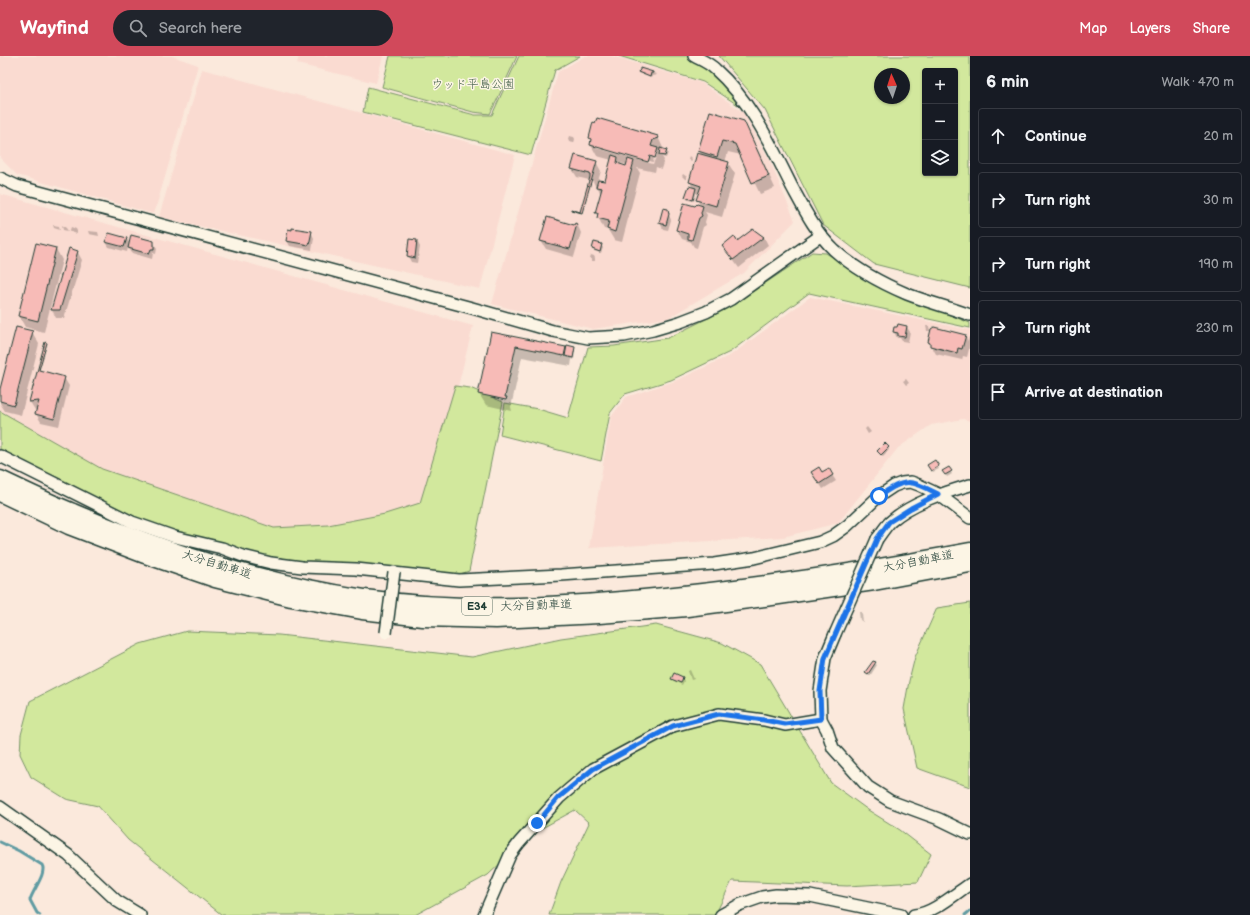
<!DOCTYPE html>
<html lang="en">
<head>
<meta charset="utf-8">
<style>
	:root { --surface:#171b24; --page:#20242c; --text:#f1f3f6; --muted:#9ea1a6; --line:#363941; --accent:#d1495b }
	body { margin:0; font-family:"Balsamiq Sans","Klee One",sans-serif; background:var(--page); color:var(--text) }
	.controls { position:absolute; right:12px; top:12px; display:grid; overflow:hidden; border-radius:4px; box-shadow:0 1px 3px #0004 }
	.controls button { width:36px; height:36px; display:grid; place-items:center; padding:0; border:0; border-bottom:1px solid var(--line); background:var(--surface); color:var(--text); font:20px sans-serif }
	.compass { position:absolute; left:874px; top:12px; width:36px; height:36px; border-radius:50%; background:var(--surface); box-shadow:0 1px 3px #0004; rotate:357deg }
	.stop { position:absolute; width:12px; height:12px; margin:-9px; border:3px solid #1a73e8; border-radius:50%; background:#fff }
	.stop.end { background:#1a73e8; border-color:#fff; box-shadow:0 1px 4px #0008 }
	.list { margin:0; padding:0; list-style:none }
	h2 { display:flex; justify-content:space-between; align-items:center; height:52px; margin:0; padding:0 16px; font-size:17px }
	h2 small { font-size:13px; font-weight:400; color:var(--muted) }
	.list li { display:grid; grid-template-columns:26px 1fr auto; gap:12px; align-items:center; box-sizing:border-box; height:56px; margin:0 8px 8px; padding:0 8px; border:1px solid var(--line); border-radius:4px }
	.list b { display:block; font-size:15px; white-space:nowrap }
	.list em { font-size:13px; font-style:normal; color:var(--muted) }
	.icon { flex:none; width:22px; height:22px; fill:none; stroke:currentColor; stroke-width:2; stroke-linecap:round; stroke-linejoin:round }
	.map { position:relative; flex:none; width:970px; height:859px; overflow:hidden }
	header { display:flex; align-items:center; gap:24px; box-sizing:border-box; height:56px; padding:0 20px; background:var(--accent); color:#fff }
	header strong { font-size:19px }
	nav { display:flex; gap:22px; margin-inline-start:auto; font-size:14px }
	.search { width:280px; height:36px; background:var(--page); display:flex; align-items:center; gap:10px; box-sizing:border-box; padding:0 14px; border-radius:22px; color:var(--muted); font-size:15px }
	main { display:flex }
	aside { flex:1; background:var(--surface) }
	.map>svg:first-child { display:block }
</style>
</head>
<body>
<header>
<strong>Wayfind</strong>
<div class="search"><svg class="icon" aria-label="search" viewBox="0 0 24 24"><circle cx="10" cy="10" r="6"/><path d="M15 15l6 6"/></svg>Search here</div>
<nav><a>Map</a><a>Layers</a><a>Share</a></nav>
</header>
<main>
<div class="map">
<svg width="970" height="859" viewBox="0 0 970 859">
	<rect width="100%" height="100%" fill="#fbe9dc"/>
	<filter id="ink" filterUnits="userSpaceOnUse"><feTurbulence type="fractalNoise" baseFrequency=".025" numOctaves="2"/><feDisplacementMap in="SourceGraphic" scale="8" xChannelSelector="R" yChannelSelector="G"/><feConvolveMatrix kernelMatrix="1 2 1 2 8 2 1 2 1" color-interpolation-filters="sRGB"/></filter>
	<g filter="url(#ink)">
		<g fill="#fadbd1">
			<path d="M0,0H172L198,9L154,158L17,119L0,102Z"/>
			<path d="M299,0H383L376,27L297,8Z"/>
			<path d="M585,0H612L702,27L744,57L769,103L795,165L744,217L668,262L593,273L492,248L558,16Z"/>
			<path d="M202,13L515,99L480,233L159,161Z"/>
			<path d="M0,138L473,270L425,464L276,484L121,432L0,363Z"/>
			<path d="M810,241L970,274V365L963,363L931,369L898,392L838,467L783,481L589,492L611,361L626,341L675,325L731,299Z"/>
		</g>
		<g fill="#d2e89d" stroke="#789268" fill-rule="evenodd">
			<path d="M390,0H517L497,44L490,58L473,56L382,31Z"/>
			<path d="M519,0H580L555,14L531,99L363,56L368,31L475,59H492Z"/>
			<path d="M619,0H687L713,13L747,55L703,26Z"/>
			<path d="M719,0H970V232L874,208L823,169L765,54ZM925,15H955V117H925ZM880,18H904V42H880Z"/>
			<path d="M812,196L826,197L854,215L909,243L970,267V272L809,237L730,296L671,324L625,338L610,357L601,405L500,379L505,347L538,353L568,362L588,291L614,290L668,282L728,252Z"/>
			<path d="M455,330L470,332L503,346L469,515L460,518L371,511L293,508L193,483L137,463L0,396V355L102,413L274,472L328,469L385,458L420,447Z"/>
			<path d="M970,547V731L917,712L904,653L909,625L915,601L937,552Z"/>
			<path d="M656,569L722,587L760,608L831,727L868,754L900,774L931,798L918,826L847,830L732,825L715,859H549L561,826L589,767L575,754L533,777L488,819L415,859H222L128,784L98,750L66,743L31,721L20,698L21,679L30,645L140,588L187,575L279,579L472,601L561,582Z"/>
		</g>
		<g fill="#0003" fill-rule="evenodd">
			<path d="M641,13L656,18L657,19L652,20L651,22L638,17L637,15H642Z"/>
			<path d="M744,66L750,77L775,132L760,138L741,99L728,96L725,106L728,107L735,118L722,161L705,156L707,159L705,166L706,169L703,171L697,192L694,191L691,186L682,183L677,174L685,148L695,151L701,150L697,144L699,138L696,137L694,145L688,144L686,141L693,132L690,126L702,99L699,95Z"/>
			<path d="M569,80L574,81L575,83L574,87L569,86L568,83Z"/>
			<path d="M658,81L664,94L668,97L666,102L662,101L664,104L661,113L656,111L655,116L637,112L640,117L622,186L614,184L608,174L604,173L596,157L601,138L597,130L596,132L593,125L577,121L572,113L596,106L601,115L598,125L606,127L612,104L597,100L591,89L592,86L590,82ZM596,90L653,106L656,93L657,99L653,108L596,92ZM621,107L627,109V111L623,110Z"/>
			<path d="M689,100L692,103L691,106L688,103Z"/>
			<path d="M683,118L687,121L686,124L682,120Z"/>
			<path d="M664,153L667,154L671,164L668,174L663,173L660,167Z"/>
			<path d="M577,168L581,177L574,201L546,193L541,185Z"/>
			<path d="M53,169L59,170L60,174L54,172Z"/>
			<path d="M62,169L66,172L68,175L63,174Z"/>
			<path d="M71,171L76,173L77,175V178L71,176L70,174Z"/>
			<path d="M753,174L764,181L768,189L739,212L723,190L737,186Z"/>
			<path d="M88,175L98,176L99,180L89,178Z"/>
			<path d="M292,175L311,176L314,182L312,194L290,190L287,185Z"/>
			<path d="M126,182L130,188L153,186L157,192L156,198L153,197L152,203L132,197L128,191L127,196L109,191L106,186Z"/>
			<path d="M417,185L420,191L417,207L411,206L408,200Z"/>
			<path d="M601,189L603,192L601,197L594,195L593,193Z"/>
			<path d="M56,193L62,204L44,276L25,271L19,260Z"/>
			<path d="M77,195L82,204L64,262H56L52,254Z"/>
			<path d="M591,199L594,200L595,202V205H592L590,202Z"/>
			<path d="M926,270H929L930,275H927Z"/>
			<path d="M907,271L910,276L908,286L902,285L900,282H897L894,276L895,272Z"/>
			<path d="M32,276L39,288L21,359L5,355L0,347V337Z"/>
			<path d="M492,277L566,292L567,294L574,292L575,294L574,304L572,303L571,310L522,301L511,351L512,355L486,349L479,338Z"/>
			<path d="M965,280L968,285L969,281H970V289L967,301L963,300L962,304L936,298L931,289Z"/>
			<path d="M38,315L64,322L69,330L59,370L41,366L36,358L37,354H35L30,346Z"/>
			<path d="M906,323L909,327L906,329L903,325Z"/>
			<path d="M867,371L871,376L868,378L865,373Z"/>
			<path d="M888,391L889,394L883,400L880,398Z"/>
			<path d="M934,405L939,413L933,416L929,409Z"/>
			<path d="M948,412L952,418L947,421L943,415Z"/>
			<path d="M828,413L836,425L823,433L816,422Z"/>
			<path d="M859,556H861L862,558L863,566L860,564Z"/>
			<path d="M873,606L877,609L870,620L866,616Z"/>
			<path d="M690,614L694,623L691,624L688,615Z"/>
			<path d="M682,622L684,625L682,629L674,625L672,623Z"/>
		</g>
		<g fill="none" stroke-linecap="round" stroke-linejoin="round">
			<g stroke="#609ba2" stroke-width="3">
				<path d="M0,786L19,795L42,809C47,817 33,834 30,844L37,857L40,859"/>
				<path d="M965,859L970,855"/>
			</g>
		</g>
		<g fill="#f7bbb7" stroke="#1f3d34">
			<path d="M640,12L653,16V17H651L650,21L638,16L640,14Z"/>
			<path d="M710,55L744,65L769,120L752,127L735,88L722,85L717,101L698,95Z"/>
			<path d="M597,62L658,80L659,82L653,84L651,90L658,92L655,102L650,100L648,106L590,89L591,83L589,82L593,66L595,67Z"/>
			<path d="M660,92L667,94L665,100L659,99Z"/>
			<path d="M697,97L729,106L716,150L696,144L701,130L689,126Z"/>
			<path d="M575,99L597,105L582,157L571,154V153L580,156L590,121V118L571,113Z"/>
			<path d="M612,99L618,101L617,107L626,110L628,103L634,105L615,176L607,173L609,165L597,162L598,157H595L602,132L596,131L598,124L605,125Z"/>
			<path d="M689,130L696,132L693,144L685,141Z"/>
			<path d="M684,147L695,150L697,148L703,150L701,157L702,160L699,162L692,184L688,183V178L676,174Z"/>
			<path d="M663,152L668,153L669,158L666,169L659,167Z"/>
			<path d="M547,161L574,169L575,167L577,168L570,193L540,185Z"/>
			<path d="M292,172L312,175L309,189L286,185L288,173L292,174Z"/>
			<path d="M753,173L764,181L733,204L722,190L734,180L737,185Z"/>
			<path d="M109,177L127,182L124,191L105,186Z"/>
			<path d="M131,179L154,185V193H151L149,198L128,192Z"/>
			<path d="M409,183L417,184L415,202L407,200Z"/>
			<path d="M594,186L602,188L600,196L592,193Z"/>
			<path d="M36,187L56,192L38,265L18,260Z"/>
			<path d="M69,192L78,195L60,254H51Z"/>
			<path d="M898,268L907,270L905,281L898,280V277L893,276L894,271H897Z"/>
			<path d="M16,271L33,275L14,349L0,345V333Z"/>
			<path d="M934,271L966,279L962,293L958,292L957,297L930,290V287L928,286L931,273Z"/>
			<path d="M491,276L566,291L564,300L516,290L505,341H507L506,344L478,338Z"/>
			<path d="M45,286L47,287L39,314L65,321L54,363L35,358L39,345L29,346Z"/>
			<path d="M567,289L575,291L573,302L565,300Z"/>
			<path d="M885,387L889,391L881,399L877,395Z"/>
			<path d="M935,404L939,410L931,415L927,409Z"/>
			<path d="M819,411L822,416L829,412L833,419L819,428L811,416Z"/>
			<path d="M949,411L952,415L945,419L942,415Z"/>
			<path d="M873,605L876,606L868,618L865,616Z"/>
			<path d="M674,617L683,621L681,627L671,623Z"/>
		</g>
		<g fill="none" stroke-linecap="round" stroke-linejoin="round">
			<g stroke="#1f3d34" stroke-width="14">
				<g id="minor">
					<path d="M694,0C701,4 709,7 715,13C751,45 771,89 792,131C804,153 816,177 834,194C855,213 881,227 907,238C927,246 949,251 970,259"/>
					<path d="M0,122L17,130L472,252L553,275L588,282L624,280L653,274L680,266L706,256L731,243L820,180"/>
					<path d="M0,400L132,466L175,481L222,492L243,500L271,507L302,511L356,513L459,524L561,519L714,508L754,502L820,486L833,480L847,470L879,440L894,430L902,427L911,426L919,429L938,438L970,462"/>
					<path d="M877,483C881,478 885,471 890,466C911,447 943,437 970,429"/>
					<path d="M835,578L825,602L820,635L821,663L827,674L833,692L868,731L890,745L939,763L970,778"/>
					<path d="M0,751L68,799L117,845L140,859"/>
					<path d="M484,859L510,799L519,787L559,742L593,713L673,670L719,658L764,664L785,669L821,663"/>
					<path d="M721,859L739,849L762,841L776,839L810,840L901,859"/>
					<path d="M914,859C932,858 955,838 970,828"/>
				</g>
			</g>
			<g stroke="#1f3d34" stroke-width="19">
				<g id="highway">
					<path d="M0,423C24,434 48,446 73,456C166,496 264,527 364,542C457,555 551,551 644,542C753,532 862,515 970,495"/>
					<path d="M0,437L69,470L145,499L215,523L291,542L362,555L423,562L496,564L599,559L687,552L772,541L874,526L970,508"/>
				</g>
			</g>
			<use href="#minor" stroke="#fcf5e5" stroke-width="11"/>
			<use href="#highway" stroke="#fcf5e5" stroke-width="16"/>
			<g stroke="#1f3d34" stroke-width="14" stroke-linecap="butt">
				<g id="minor-bridge">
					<path d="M386,577L394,516"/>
					<path d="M835,578L877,483"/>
				</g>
			</g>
			<use href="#minor-bridge" stroke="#fcf5e5" stroke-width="11"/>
		</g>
	</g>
	<g fill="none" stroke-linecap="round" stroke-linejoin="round" filter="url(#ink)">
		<path stroke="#1a73e8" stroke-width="5" d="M537,767L558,742L593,713L673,670L719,658L764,664L785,668L821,663L820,635L825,602L877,483L889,466L911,452L938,438C909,423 906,422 879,440"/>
	</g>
	<g text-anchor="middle" stroke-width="3" stroke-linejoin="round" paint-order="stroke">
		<rect fill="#fcf5e5" stroke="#617469" stroke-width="1" x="462" y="541" width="30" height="18" rx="3"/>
		<g font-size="11" font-weight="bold" fill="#1f3d34">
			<text x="477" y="554">E34</text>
		</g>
		<g font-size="12" fill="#435f49" stroke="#fcf5e5">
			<text x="473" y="32">ウッド平島公園</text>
		</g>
		<g font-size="12" fill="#1f3d34" stroke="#fcf5e5">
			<text transform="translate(918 505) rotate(-11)" y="4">大分自動車道</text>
			<text transform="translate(217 508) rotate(17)" y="4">大分自動車道</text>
			<text transform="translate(536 549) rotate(-2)" y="4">大分自動車道</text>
		</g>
	</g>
</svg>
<div class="controls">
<button>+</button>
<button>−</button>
<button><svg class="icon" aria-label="layers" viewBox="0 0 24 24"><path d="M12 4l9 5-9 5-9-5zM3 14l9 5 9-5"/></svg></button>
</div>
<svg class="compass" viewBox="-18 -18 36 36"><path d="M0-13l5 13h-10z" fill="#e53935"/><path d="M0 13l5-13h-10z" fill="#9ea1a6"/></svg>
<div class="stop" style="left:879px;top:440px"></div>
<div class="stop end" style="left:537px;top:767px"></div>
</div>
<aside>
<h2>6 min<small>Walk · 470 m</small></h2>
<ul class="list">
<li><svg class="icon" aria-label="ahead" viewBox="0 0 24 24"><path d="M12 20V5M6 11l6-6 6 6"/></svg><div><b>Continue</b></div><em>20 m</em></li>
<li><svg class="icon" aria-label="right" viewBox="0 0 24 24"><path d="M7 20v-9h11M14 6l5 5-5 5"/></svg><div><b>Turn right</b></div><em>30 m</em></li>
<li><svg class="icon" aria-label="right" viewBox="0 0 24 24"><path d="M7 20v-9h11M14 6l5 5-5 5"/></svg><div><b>Turn right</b></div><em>190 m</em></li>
<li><svg class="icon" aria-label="right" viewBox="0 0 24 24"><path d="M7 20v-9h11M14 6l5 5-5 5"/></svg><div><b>Turn right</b></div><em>230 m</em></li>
<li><svg class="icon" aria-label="arrive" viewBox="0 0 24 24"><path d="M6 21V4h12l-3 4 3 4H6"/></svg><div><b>Arrive at destination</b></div></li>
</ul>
</aside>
</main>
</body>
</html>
